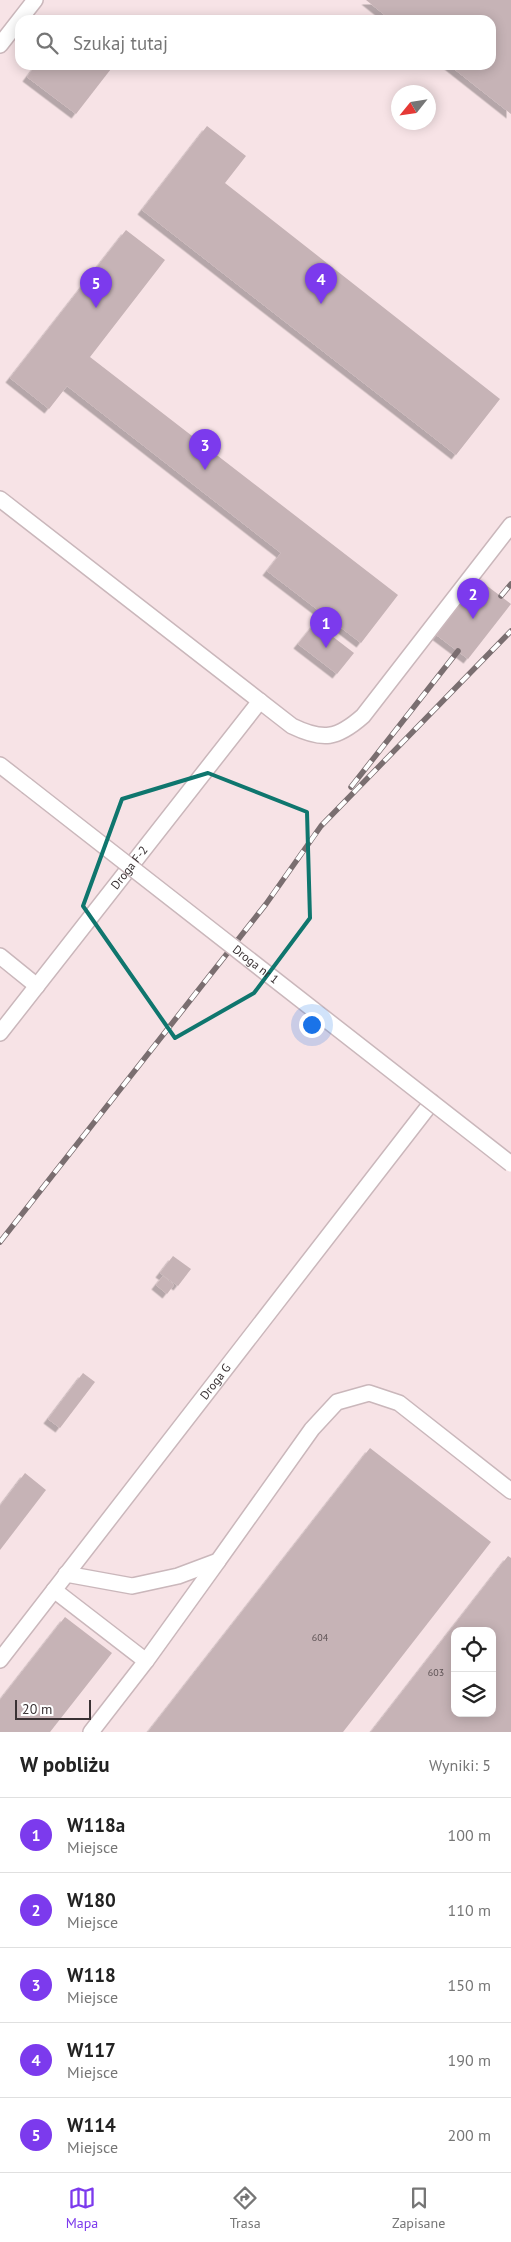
<!DOCTYPE html>
<html lang="pl">
<head>
<meta charset="utf-8">
<style>
	:root { --surface:#fff; --page:#f6f6f6; --text:#222; --muted:#767676; --line:#e0e0e0; --accent:#7c3aed }
	body { margin:0; font-family:"PT Sans",sans-serif; background:var(--page); color:var(--text) }
	.controls { position:absolute; right:15px; bottom:15px; display:grid; overflow:hidden; border-radius:10px; box-shadow:0 2px 12px #0003 }
	.controls button { width:45px; height:45px; display:grid; place-items:center; padding:0; border:0; border-bottom:1px solid var(--line); background:var(--surface); color:var(--text); font:25px sans-serif }
	.compass { position:absolute; left:391px; top:85px; width:45px; height:45px; border-radius:50%; background:var(--surface); box-shadow:0 2px 12px #0003; rotate:240deg }
	.scale { position:absolute; left:15px; bottom:12px; width:76px; box-sizing:border-box; padding-left:5px; border:2px solid #3a3234; border-top:0; font-size:14px; line-height:18px; white-space:nowrap; color:#3a3234; -webkit-text-stroke:4px #fff; paint-order:stroke }
	.you { position:absolute; left:311px; top:1024px; width:18px; height:18px; margin:-12px; border:4px solid #fff; border-radius:50%; background:#1a73e8; box-shadow:0 0 0 8px #1a73e833 }
	.badge { display:grid; place-items:center; width:32px; height:32px; border-radius:50%; background:var(--accent); color:#fff; font-size:16px; font-weight:700 }
	.pin { position:absolute; translate:-50% -41px; filter:drop-shadow(0 1px 2px #0008) }
	.pin::after { content:''; position:absolute; top:26px; width:18px; height:15px; background:inherit; clip-path:polygon(0 0,100% 0,50% 100%) }
	.list { margin:0; padding:0; list-style:none }
	h2 { display:flex; justify-content:space-between; align-items:center; height:65px; margin:0; padding:0 20px; font-size:21px }
	h2 small { font-size:16px; font-weight:400; color:var(--muted) }
	.list li { display:grid; grid-template-columns:32px 1fr auto; gap:15px; align-items:center; box-sizing:border-box; height:75px; padding:0 20px; border-top:1px solid var(--line) }
	.list b { display:block; font-size:19px; white-space:nowrap }
	.list p { margin:0; font-size:16px; white-space:nowrap; color:var(--muted) }
	.list em { font-size:16px; font-style:normal; color:var(--muted) }
	.icon { flex:none; width:28px; height:28px; fill:none; stroke:currentColor; stroke-width:2; stroke-linecap:round; stroke-linejoin:round }
	.map { position:relative; flex:none; width:511px; height:1732px; overflow:hidden }
	.search { position:absolute; background:var(--surface); box-shadow:0 2px 12px #0003; left:15px; right:15px; top:15px; height:55px; display:flex; align-items:center; gap:12px; box-sizing:border-box; padding:0 18px; border-radius:15px; color:var(--muted); font-size:19px }
	.sheet { height:440px; background:var(--surface) }
	nav { display:flex; justify-content:space-around; align-items:center; box-sizing:border-box; height:70px; border-top:1px solid var(--line); background:var(--surface); font-size:14px; color:var(--muted) }
	nav a { display:grid; justify-items:center; gap:2px }
	nav .on { color:var(--accent) }
	.map>svg:first-child { display:block }
</style>
</head>
<body>
<div class="map">
<svg width="511" height="1732" viewBox="0 0 511 1732">
	<defs>
		<filter id="shadow"><feDropShadow dx="-4.5" dy="4.5" stdDeviation="0" flood-color="#0004"/></filter>
	</defs>
	<rect width="100%" height="100%" fill="#f7e3e6"/>
	<g fill="#c6b3b6" fill-rule="evenodd" filter="url(#shadow)">
		<path d="M366,0H511V114L449,65H491V20H391Z"/>
		<path d="M36,65H114L76,114L27,77Z"/>
		<path d="M207,126L246,156L225,183L500,399L456,455L142,210Z"/>
		<path d="M126,230L165,260L90,357L398,595L361,643L267,571L281,553L67,386L49,409L10,378Z"/>
		<path d="M478,579L511,604L468,659L435,634Z"/>
		<path d="M315,623L354,653L337,674L298,644Z"/>
		<path d="M173,1256L191,1269L178,1286L160,1273Z"/>
		<path d="M163,1276L174,1285L167,1294L156,1285Z"/>
		<path d="M83,1373L95,1382L60,1428L48,1419Z"/>
		<path d="M370,1448L491,1542L343,1732H148Z"/>
		<path d="M25,1473L46,1490L0,1550V1506Z"/>
		<path d="M508,1556L511,1558V1732H371ZM455,1631H492V1713H455Z"/>
		<path d="M65,1617L112,1653L50,1732H0V1700Z"/>
	</g>
	<g fill="none" stroke-linecap="round" stroke-linejoin="round">
		<g stroke="#cab7bb" stroke-width="18">
			<g id="service">
				<path d="M0,45L35,0"/>
				<path d="M0,499L292,726C323,741 337,739 363,716L511,525"/>
				<path d="M0,765L27,786"/>
				<path d="M0,956L37,986"/>
				<path id="s1" d="M0,1033L260,701"/>
				<path d="M66,1574L132,1586L178,1576L218,1561L312,1429L337,1402L369,1393L399,1403L511,1491"/>
				<path d="M54,1590L146,1661"/>
				<path id="s2" d="M0,1660L432,1102"/>
				<path d="M91,1732L146,1661L218,1561"/>
			</g>
		</g>
		<use href="#service" stroke="#fff" stroke-width="15"/>
		<g stroke="#7a6e70" stroke-width="5.5">
			<g id="rail">
				<path d="M501,596L511,584"/>
				<path d="M351,787L458,651"/>
				<path d="M0,1242L266,904L321,826L511,631"/>
			</g>
		</g>
		<use href="#rail" stroke="#fff" stroke-width="4" stroke-dasharray="11" stroke-linecap="butt"/>
		<g stroke="#cab7bb" stroke-width="18" stroke-linecap="butt">
			<g id="service-bridge">
				<path id="s3" d="M27,786L511,1164"/>
			</g>
		</g>
		<use href="#service-bridge" stroke="#fff" stroke-width="15"/>
	</g>
	<path fill="none" stroke="#0f766e" stroke-width="4" stroke-linejoin="round" d="M208,773L307,812L310,918L254,993L175,1038L83,906L122,799Z"/>
	<g text-anchor="middle" stroke-width="4.5" stroke-linejoin="round" paint-order="stroke">
		<g font-size="10" fill="#5d5254">
			<text x="320" y="1641">604</text>
			<text x="436" y="1676">603</text>
		</g>
		<g font-size="12" fill="#3a3234" stroke="#fff">
			<text dy="4" stroke="none"><textPath href="#s1" startOffset="210">Droga F-2</textPath></text>
			<text dy="4" stroke="none"><textPath href="#s3" startOffset="290">Droga nr 1</textPath></text>
			<text dy="4" stroke="none"><textPath href="#s2" startOffset="352">Droga G</textPath></text>
		</g>
	</g>
</svg>
<div class="controls">
<button><svg class="icon" aria-label="locate" viewBox="0 0 24 24"><circle cx="12" cy="12" r="6"/><path d="M12 2v4M12 18v4M2 12h4M18 12h4"/></svg></button>
<button><svg class="icon" aria-label="layers" viewBox="0 0 24 24"><path d="M12 4l9 5-9 5-9-5zM3 14l9 5 9-5"/></svg></button>
</div>
<svg class="compass" viewBox="-18 -18 36 36"><path d="M0-13l5 13h-10z" fill="#e53935"/><path d="M0 13l5-13h-10z" fill="#767676"/></svg>
<div class="scale">20 m</div>
<div class="you"></div>
<div class="pin badge" style="left:326px;top:648px">1</div>
<div class="pin badge" style="left:473px;top:619px">2</div>
<div class="pin badge" style="left:205px;top:470px">3</div>
<div class="pin badge" style="left:321px;top:304px">4</div>
<div class="pin badge" style="left:96px;top:308px">5</div>
<div class="search"><svg class="icon" aria-label="search" viewBox="0 0 24 24"><circle cx="10" cy="10" r="6"/><path d="M15 15l6 6"/></svg>Szukaj tutaj</div>
</div>
<section class="sheet">
<h2>W pobliżu<small>Wyniki: 5</small></h2>
<ul class="list">
<li><span class="badge">1</span><div><b>W118a</b><p>Miejsce</p></div><em>100 m</em></li>
<li><span class="badge">2</span><div><b>W180</b><p>Miejsce</p></div><em>110 m</em></li>
<li><span class="badge">3</span><div><b>W118</b><p>Miejsce</p></div><em>150 m</em></li>
<li><span class="badge">4</span><div><b>W117</b><p>Miejsce</p></div><em>190 m</em></li>
<li><span class="badge">5</span><div><b>W114</b><p>Miejsce</p></div><em>200 m</em></li>
</ul>
</section>
<nav>
<a class="on"><svg class="icon" aria-label="map" viewBox="0 0 24 24"><path d="M3 6l6-2 6 2 6-2v14l-6 2-6-2-6 2zM9 4v14M15 6v14"/></svg>Mapa</a>
<a><svg class="icon" aria-label="directions" viewBox="0 0 24 24"><path d="M12 3l9 9-9 9-9-9zM9 14v-3h6M13 9l2 2-2 2"/></svg>Trasa</a>
<a><svg class="icon" aria-label="saved" viewBox="0 0 24 24"><path d="M7 4h10v16l-5-4-5 4z"/></svg>Zapisane</a>
</nav>
</body>
</html>
